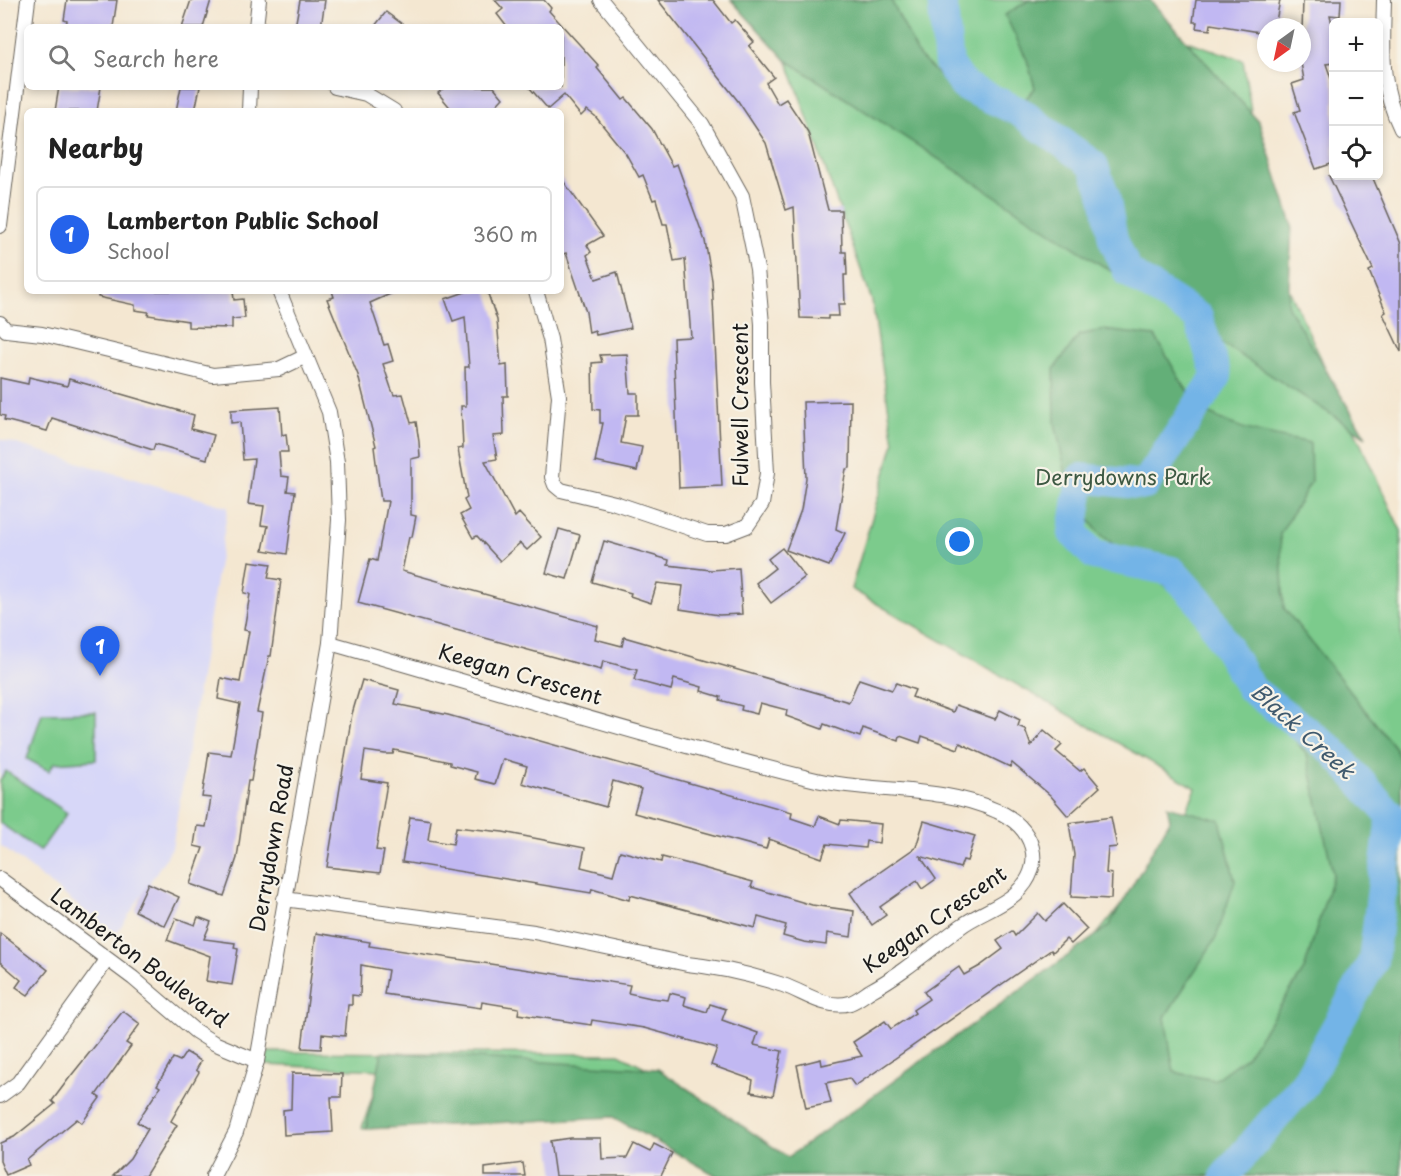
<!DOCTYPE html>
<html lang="en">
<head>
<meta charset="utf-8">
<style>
	:root { --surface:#fff; --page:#f2f2f2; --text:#222; --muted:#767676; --line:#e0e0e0; --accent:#2563eb }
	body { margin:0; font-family:"Playpen Sans",sans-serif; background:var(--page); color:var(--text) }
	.controls { position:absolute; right:18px; top:18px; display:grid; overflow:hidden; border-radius:9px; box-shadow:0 3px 9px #0003 }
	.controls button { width:54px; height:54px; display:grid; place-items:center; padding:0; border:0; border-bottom:2px solid var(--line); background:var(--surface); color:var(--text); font:30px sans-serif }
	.compass { position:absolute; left:1257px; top:18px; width:54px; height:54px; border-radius:50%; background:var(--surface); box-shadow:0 3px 9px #0003; rotate:213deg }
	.you { position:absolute; left:960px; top:542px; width:21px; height:21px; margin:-15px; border:4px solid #fff; border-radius:50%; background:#1a73e8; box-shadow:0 0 0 9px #1a73e833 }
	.badge { display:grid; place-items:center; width:39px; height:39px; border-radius:50%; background:var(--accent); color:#fff; font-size:20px; font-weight:700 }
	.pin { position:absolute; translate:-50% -50px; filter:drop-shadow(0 2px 3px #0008) }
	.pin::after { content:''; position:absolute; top:32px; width:21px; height:18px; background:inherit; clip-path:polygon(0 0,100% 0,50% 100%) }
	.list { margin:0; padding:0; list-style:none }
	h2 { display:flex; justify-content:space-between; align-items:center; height:78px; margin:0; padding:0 24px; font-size:26px }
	h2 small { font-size:20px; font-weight:400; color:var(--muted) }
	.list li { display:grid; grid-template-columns:39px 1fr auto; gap:18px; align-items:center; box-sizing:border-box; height:96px; margin:0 12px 12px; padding:0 12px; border:2px solid var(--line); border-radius:9px }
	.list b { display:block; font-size:22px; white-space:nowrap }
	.list p { margin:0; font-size:20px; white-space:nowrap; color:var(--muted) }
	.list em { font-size:20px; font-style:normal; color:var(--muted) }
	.icon { flex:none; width:33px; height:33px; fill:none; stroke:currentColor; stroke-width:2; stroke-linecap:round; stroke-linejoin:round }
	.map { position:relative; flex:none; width:1401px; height:1176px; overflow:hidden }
	.search { position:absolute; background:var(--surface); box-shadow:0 3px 9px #0003; left:24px; top:24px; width:540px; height:66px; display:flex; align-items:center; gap:15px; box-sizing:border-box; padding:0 21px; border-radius:9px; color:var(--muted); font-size:22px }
	.panel { position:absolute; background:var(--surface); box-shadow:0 3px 9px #0003; left:24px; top:108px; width:540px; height:186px; border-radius:9px }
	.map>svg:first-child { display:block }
</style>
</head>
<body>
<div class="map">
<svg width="1401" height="1176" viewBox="0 0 1401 1176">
	<rect width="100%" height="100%" fill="#f7f3e8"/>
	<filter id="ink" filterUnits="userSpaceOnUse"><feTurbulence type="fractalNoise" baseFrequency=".0167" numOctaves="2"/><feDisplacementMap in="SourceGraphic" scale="12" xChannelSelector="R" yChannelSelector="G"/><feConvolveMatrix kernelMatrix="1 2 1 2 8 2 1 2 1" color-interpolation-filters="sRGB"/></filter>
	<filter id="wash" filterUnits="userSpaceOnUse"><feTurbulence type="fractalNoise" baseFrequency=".008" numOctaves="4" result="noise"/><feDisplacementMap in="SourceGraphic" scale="24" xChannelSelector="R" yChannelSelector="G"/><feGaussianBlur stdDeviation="1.35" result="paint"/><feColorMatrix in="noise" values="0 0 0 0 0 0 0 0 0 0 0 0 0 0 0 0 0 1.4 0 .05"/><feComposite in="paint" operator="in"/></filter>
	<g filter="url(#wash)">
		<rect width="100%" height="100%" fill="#f4e7d1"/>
		<path fill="#d7d7f8" d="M0,439L228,507L172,848L116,935L0,845Z"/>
		<g fill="#7bcb8c" stroke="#4c7454" stroke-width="1.5">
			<path d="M741,0H1133L1154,30L1243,60L1274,257L1401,531V1176H716L672,1138L602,1113L362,1128L381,1070L265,1065L268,1052L619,1054L688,1089L792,1166L1089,944L1173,842L1196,788L851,589L894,443L872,301L788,63Z"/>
			<path d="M96,712V760L54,763L49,771L27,759L42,713Z"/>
			<path d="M6,771L67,813L40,851L0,823V780Z"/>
		</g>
		<g fill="#64af78" stroke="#40664a" stroke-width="1.5">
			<path d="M731,0H891L919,56L955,91L1006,121L1035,88L1027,60L1005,15L1029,0H1150L1259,122L1292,224L1288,307L1366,437L786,60Z"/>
			<path d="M1103,330L1155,336C1168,357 1179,381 1194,400C1217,428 1276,436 1310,443L1311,482L1280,534L1284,608L1395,748L1401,762V1176H717L613,1117L366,1129L382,1052L658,1069L788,1157L1109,926L1170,820L1167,806L1220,820L1235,881L1216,938L1165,1017L1174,1072L1214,1080L1247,1056L1304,970L1333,874L1307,755L1186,602L1099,533L1070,494L1055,423L1054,369L1079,335Z"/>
		</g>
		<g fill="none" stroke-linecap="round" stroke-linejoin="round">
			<path stroke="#73b4e7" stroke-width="30" d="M942,0L949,64L964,86L1020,112L1093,165L1105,196L1113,239L1128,272L1198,317L1217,376L1145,485L1081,478L1073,533L1094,555L1172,571L1203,606L1251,689L1332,750L1391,816L1373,961L1305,1083L1225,1176"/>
		</g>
		<g id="blocks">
			<g fill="#c1b8f2">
				<path d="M67,0H117L113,27H66L67,21L64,20Z"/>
				<path d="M191,0H211L203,27H182Z"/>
				<path d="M300,0H325L321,27H295Z"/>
				<path d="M495,0H544L551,8L549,11L599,66L597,68L623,100L626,98L652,129L672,166L677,164L705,241L712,280L722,486L679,488L673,338L691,337L685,259L674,261L667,224H663L656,199L653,200L643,175L639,177L626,154L595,116L587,110L581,116L564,95L548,109L529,87H561V27H507L497,14L503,9Z"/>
				<path d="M658,0H713L731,23L735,20L754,42L749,46L774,77L766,83L778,104L786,99L808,132L828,210H841L842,252H846L847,275H844L845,304H838L839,316H828V319L800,318L794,207L786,210L766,143L738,101Z"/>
				<path d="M1196,0H1280L1275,27H1266V33L1211,24L1210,30L1196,28L1197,22H1193Z"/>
				<path d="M1303,0H1341L1340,16L1330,15L1334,33V63L1326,64L1334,87V163L1316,169L1294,112L1300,110L1292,84L1304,80L1301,63Z"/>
				<path d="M386,12L406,27H374Z"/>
				<path d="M59,87H101L97,111H55Z"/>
				<path d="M181,87H200L195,111H176Z"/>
				<path d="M445,87H494L503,98L491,111H453L438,93Z"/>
				<path d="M1329,176H1372L1401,244V352L1383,314L1386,312L1369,271L1373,269Z"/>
				<path d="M561,178L603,236L587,245L591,252L587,255L596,279L617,272L631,328L596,335L595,331L589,333L586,312L566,253L561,255Z"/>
				<path d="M99,291H233L234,300L243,299L245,318L232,319V328L188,327V321L148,315L149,312L135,310V305L98,297Z"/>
				<path d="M332,291H397L370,303L384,345L388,344L393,361L383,364L391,388L394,395L403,394L411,423L416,422L419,442L420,457L411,459V515L416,516L412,537H409L402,571L598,626L595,639L622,646L624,637L849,702L859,679L892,690L896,683L915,690L912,697L953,712L956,705L995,719L1000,710L1020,720L1018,726L1025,729L1031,746L1044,730L1062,745L1056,751L1080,771L1084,768L1100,787L1068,816L1050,795L1012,763L1010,767L960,743L958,749L922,736L920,743L900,736L899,741L863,728L860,737L824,724L822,729L786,716L787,710L760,703L757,714L741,710L742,706L720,700L721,697L701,691L702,687L674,679L671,690L634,680L637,670L603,661L601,670L358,603L370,559L377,561L388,501H381L374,447L376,446L358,375L327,299L334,297Z"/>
				<path d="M468,291H487L497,320L501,366L507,365L508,396H503L504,435L493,436L497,459L485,461L515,517L519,513L541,537L527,550L520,543L500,561L477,536L473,538L460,515L469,510L464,500L467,498L458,449L463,448L461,406H466L465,367H469L465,317L453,321L445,299Z"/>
				<path d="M627,354L630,393H638V415H626L621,443L642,447L637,471L595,462L603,423H600V410L593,409L592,363L602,362L600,355Z"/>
				<path d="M29,377L67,386L69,379L194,415L191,429L214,435L207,459L155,444L153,450L52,418L47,431L4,420L5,416L0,415V378L28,384Z"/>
				<path d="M851,401L850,468L846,469L836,529L845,533L829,566L786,550L801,510L806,478L803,402Z"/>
				<path d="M280,407L282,435L286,434L288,452H279L281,476L289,477L287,491L295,492L287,554L263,550L268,526L261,525L264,506L248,504L254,459L243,460L240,422L231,423V410Z"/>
				<path d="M559,529L580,535L567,579L546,573Z"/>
				<path d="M604,541L669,560L668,565L711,570L739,568L742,614L719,615L680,609L683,586L657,583L651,603L630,596L631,593L592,582Z"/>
				<path d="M782,548L805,577L771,603L756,583L775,568L768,559Z"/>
				<path d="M249,561L271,564L268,578L281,580L271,656H269L257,712L262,713L251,781H248L237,858L224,896L190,884L203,848L194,846L197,826L206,827L211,798L202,797L209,752L231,755L240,704L218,699L221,678L240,682L249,631L244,630L250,594L244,593Z"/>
				<path d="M362,680L399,690L395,704L448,715L792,812L791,818L815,826L819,816L840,824L841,820L881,824L879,843L866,841L865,848L827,844L822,858L769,839L766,849L634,813L641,789L613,781L606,807L522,783L527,766L503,759L495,784L475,779L477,772L450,765V762L394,750L393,754H385L365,751L361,779L387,783L376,850L384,851L380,873L327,867L352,714Z"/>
				<path d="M410,817L431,820L428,840L453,844L456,827L503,832L585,848L581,867L613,875L620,851L661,862L662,857L689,864L753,882L751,887L812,905L854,911L851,937L827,933L826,945L804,942L783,936L786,925L758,917L755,928L630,895L629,900L592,889L591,893L402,862Z"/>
				<path d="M1111,817L1117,847L1108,848L1106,873L1112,874L1111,899L1071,897L1074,855L1069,823Z"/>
				<path d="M924,821L975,836L967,861L963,860L960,868L920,856L936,879L922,889L917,881L880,907L886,915L872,925L850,893L916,847Z"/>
				<path d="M148,883L179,897L165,926L135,911Z"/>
				<path d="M1063,904L1087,929L1071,944L1066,939L1053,952L1051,950L855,1086L849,1078L826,1083L831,1103L806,1108L797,1065L821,1059L822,1065L862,1056L853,1042L885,1021L891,1029L915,1013L913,1010L929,999L924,992L959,967L964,975L980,966L1003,949L997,941L1012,931L1015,936L1038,913L1045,921Z"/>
				<path d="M198,917L211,922L204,939L235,943L234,948L238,949L232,985L206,981L210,956L167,940L176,918L195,925Z"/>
				<path d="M0,933L48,970L28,995L16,987L21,980L0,962Z"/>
				<path d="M316,933L370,942L369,946L630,985L628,993L651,998L668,1000L670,993L686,997L684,1005L707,1012L710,1004L726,1009L722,1020L758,1033L754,1045L782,1051L773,1096L751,1092L753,1080L711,1065L717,1048L644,1028L592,1020L591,1025L518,1014L519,1008L482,1002L481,1008L384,994L388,970L361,965L360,996L352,995V1005H348L345,1036L322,1034L321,1049L302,1048Z"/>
				<path d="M123,1011L140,1024L126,1043L131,1046L96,1095L100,1098L82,1123L77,1119L27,1160L29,1165L6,1175L0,1161V1143L14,1137L55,1104L52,1101L70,1077Z"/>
				<path d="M186,1052L201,1061L196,1070L199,1072L171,1121L177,1125L145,1176H113L130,1159L148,1129L137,1122L160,1087L157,1085L173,1058L180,1061Z"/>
				<path d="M292,1073L342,1074L341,1097H331L333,1132L284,1135L283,1110L291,1109Z"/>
				<path d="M570,1138H601L602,1159L627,1158L634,1144L650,1152L654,1144L672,1153L661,1176H555L550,1141Z"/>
				<path d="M523,1163L525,1176H485V1168Z"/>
			</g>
		</g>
	</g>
	<g filter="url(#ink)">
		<use href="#blocks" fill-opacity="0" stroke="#68635b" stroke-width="1.5"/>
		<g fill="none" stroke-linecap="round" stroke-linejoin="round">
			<g stroke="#68635b" stroke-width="16">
				<g id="minor">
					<path d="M1384,0C1383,49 1379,85 1401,129"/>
					<path d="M256,27L259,0"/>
					<path d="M335,87L366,94L394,111"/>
					<path d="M249,111L250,87"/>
					<path d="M0,226L28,0"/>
					<path d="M536,291L550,339L559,396L552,477L555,485L561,490L615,503L707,534H726L747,526L762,504L767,473L762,382V324L757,269L742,196L702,124L601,0"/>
					<path d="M0,323L6,330L42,334L213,375L279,369L304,357"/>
					<path d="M0,879L133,978L195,1031L214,1043L257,1061"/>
					<path d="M284,899L534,932L687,964C719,967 752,975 783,985C804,992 826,1010 850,1003C856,1001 864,995 870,991C903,973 930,949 960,927C977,914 999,908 1015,894C1048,865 1033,826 997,811C937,784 870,794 808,778C647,738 489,688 330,643"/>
					<path d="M0,1096L18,1083L107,960"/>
					<path d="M213,1176L236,1132L257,1061L330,643L339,520L337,462L329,412L279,291"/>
				</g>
			</g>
			<use href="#minor" stroke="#fff" stroke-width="14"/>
		</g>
	</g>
	<g text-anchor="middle" stroke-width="4.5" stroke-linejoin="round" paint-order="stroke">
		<g font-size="21" fill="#1c1c1c" stroke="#f7f3e8">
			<text transform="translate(741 405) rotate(-90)" y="7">Fulwell Crescent</text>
			<text transform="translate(520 675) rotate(16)" y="7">Keegan Crescent</text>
			<text transform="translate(272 848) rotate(-80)" y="7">Derrydown Road</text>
			<text transform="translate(935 920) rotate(-35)" y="7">Keegan Crescent</text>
			<text transform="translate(139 958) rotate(37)" y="7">Lamberton Boulevard</text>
		</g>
		<g font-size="21" fill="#3d5943" stroke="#f7f3e8">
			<text x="1123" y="485">Derrydowns Park</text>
		</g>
		<g font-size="22" font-style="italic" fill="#3f596d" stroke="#f7f3e8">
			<text transform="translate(1303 731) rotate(42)" y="8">Black Creek</text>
		</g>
	</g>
</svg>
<div class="controls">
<button>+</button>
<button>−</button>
<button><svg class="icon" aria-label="locate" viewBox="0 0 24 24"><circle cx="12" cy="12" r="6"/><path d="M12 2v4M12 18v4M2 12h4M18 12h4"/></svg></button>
</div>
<svg class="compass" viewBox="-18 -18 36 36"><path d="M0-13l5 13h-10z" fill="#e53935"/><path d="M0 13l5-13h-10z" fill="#767676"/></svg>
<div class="you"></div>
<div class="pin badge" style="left:100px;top:676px">1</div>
<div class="search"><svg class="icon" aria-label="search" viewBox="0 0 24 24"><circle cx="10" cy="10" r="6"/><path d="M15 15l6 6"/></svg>Search here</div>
<section class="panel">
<h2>Nearby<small></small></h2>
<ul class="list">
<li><span class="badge">1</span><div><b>Lamberton Public School</b><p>School</p></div><em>360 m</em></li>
</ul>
</section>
</div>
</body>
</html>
